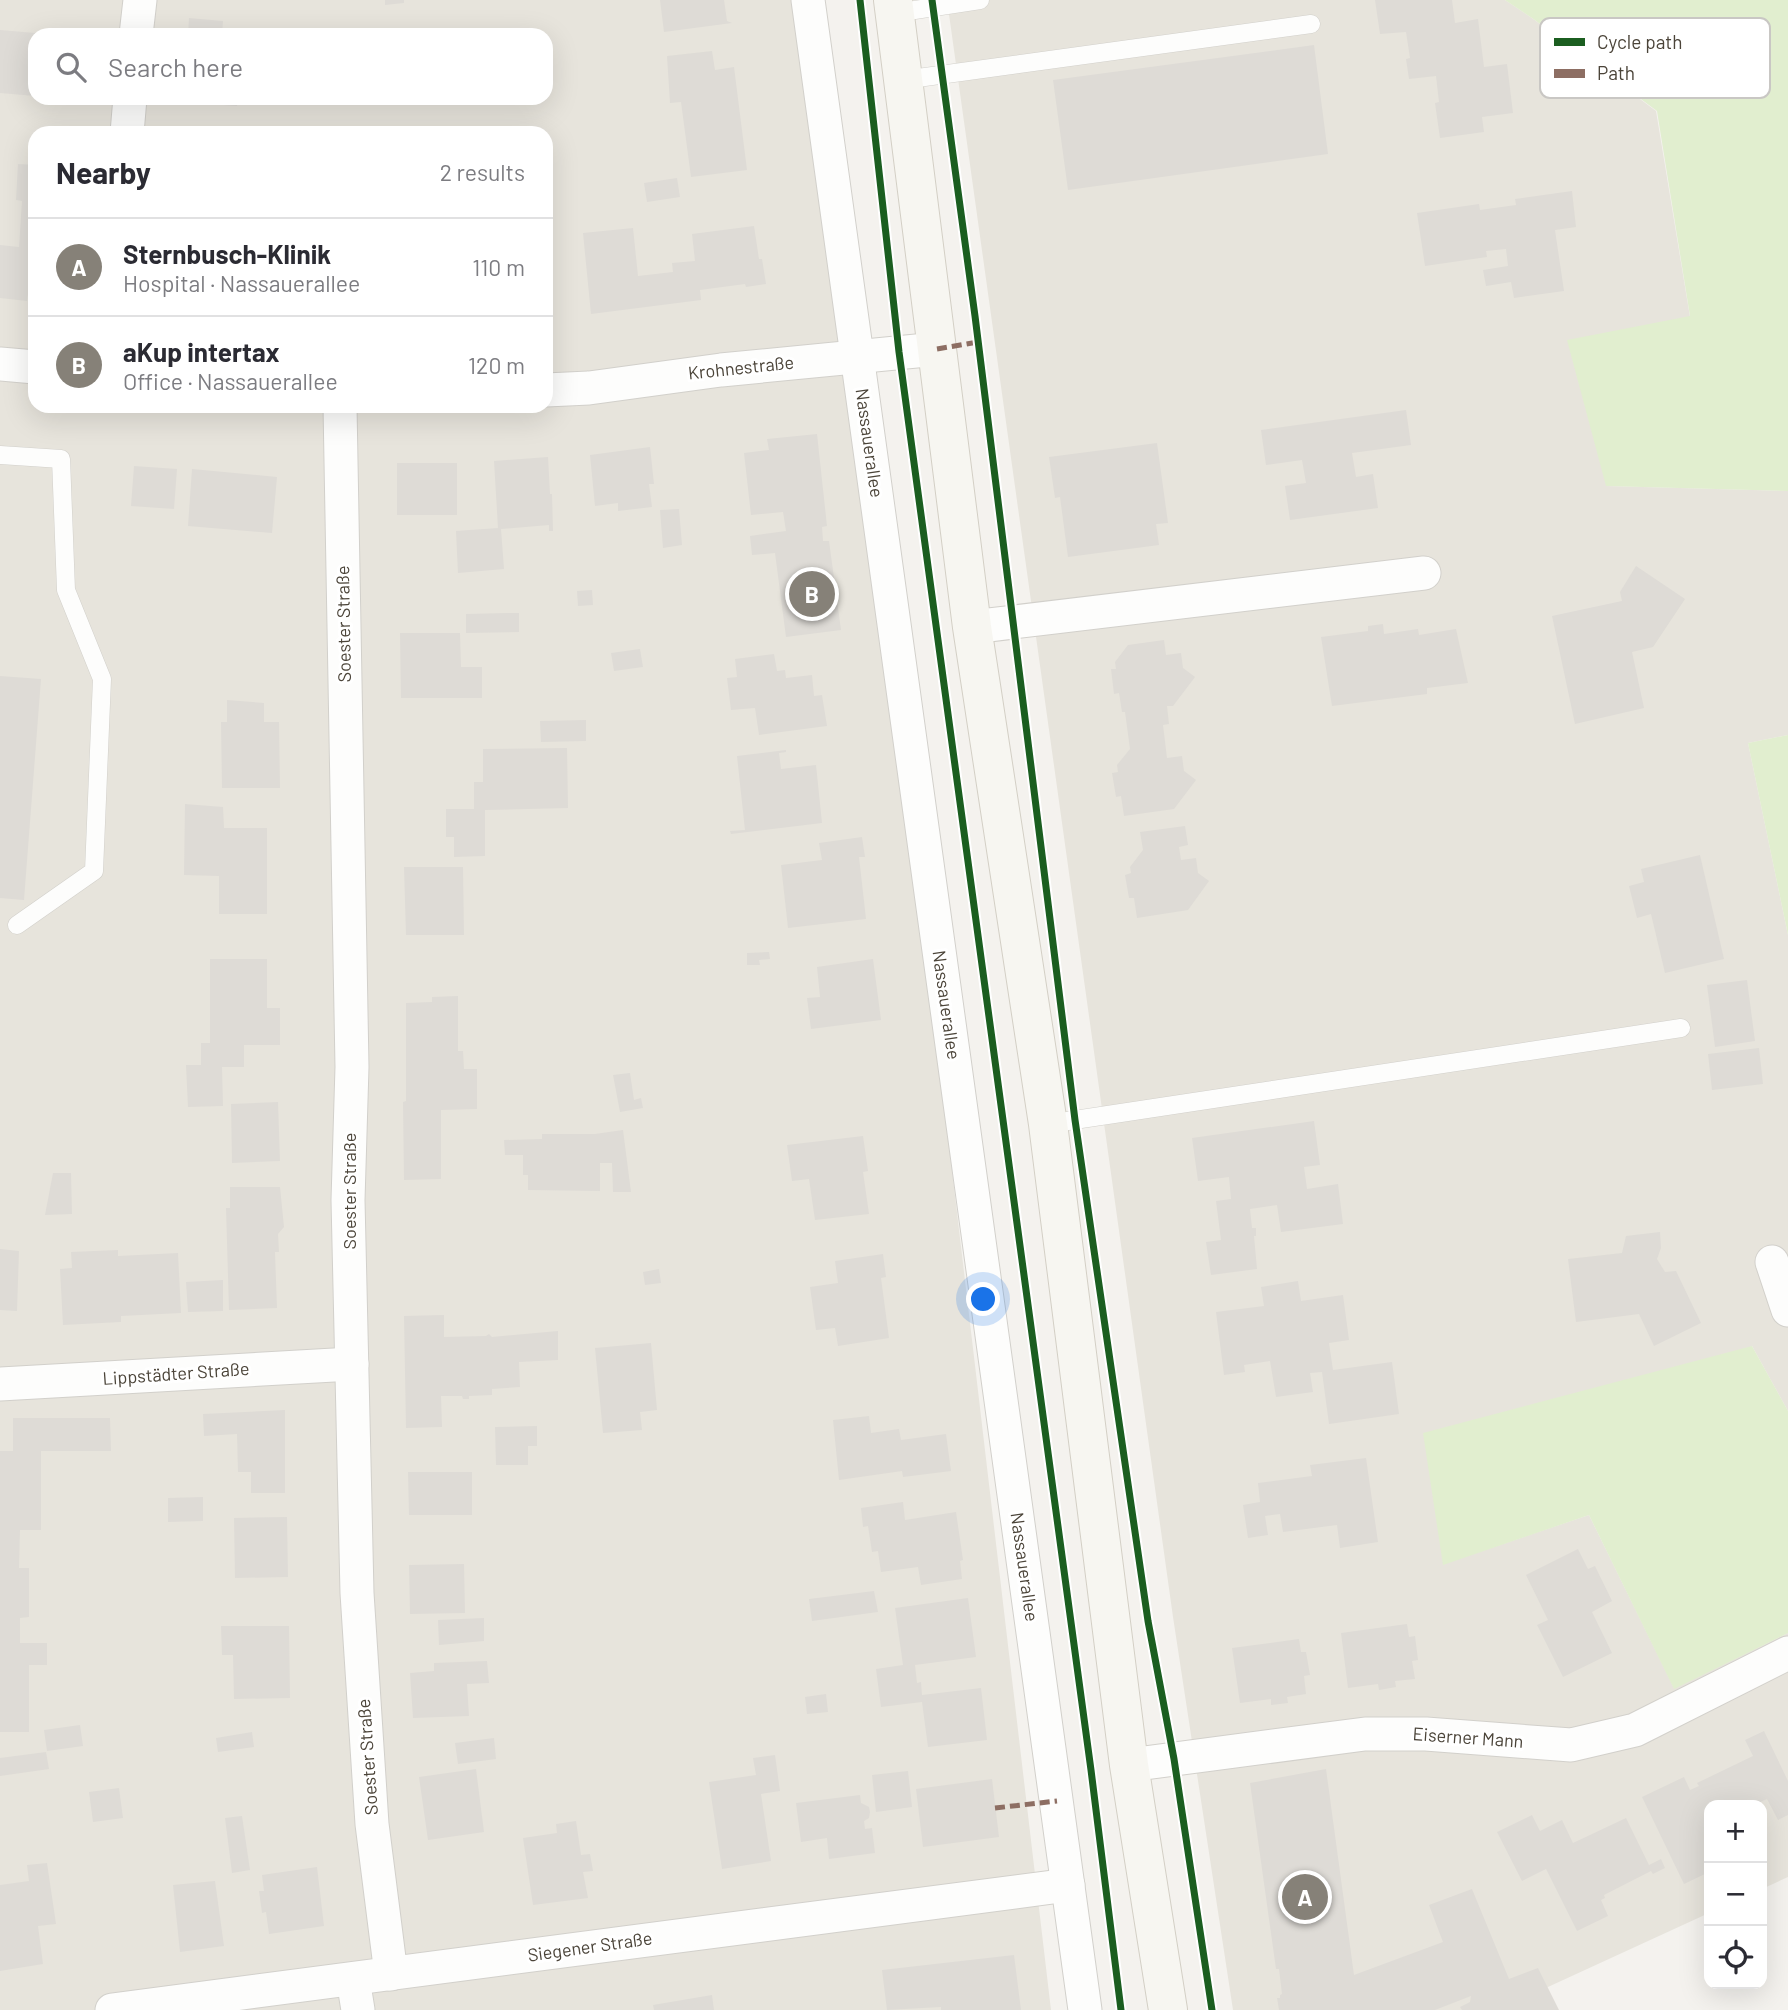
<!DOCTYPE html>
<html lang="en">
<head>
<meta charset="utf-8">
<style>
	:root { --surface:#fff; --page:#f7f7f7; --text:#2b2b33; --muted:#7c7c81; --line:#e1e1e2; --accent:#868178 }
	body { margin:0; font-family:Barlow,sans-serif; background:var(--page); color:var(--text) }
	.controls { position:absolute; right:21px; bottom:21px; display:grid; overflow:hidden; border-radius:14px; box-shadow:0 7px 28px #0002 }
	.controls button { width:63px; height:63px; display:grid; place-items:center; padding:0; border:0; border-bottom:2px solid var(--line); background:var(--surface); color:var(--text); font:35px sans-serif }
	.you { position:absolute; left:984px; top:1300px; width:24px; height:24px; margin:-18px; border:5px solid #fff; border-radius:50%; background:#1a73e8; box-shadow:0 0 0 10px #1a73e833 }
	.badge { display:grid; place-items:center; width:46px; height:46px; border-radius:50%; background:var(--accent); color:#fff; font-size:23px; font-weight:700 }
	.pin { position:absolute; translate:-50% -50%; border:4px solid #fff; box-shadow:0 2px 7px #0006 }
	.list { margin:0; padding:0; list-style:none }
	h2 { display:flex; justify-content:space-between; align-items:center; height:91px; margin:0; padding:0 28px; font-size:30px }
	h2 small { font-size:23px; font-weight:400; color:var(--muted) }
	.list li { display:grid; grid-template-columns:46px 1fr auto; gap:21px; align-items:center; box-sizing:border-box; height:98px; padding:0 28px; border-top:2px solid var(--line) }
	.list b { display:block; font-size:26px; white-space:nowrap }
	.list p { margin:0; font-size:23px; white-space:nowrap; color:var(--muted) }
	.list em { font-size:23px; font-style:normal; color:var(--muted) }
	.icon { flex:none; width:38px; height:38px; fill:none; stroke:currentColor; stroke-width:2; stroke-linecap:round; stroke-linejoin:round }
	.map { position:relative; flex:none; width:1788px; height:2010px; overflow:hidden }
	.search { position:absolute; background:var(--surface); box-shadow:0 7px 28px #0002; left:28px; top:28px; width:525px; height:77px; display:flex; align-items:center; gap:18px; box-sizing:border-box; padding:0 24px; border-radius:21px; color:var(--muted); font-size:26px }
	.panel { position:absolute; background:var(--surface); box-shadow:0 7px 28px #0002; left:28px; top:126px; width:525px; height:287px; border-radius:21px }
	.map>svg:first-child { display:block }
</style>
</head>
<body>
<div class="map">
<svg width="1788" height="2010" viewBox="0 0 1788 2010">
	<rect width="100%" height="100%" fill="#f4f2ee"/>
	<g fill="#e7e4dc" fill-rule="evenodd">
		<path d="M0,0H808L856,356L1051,2010H0ZM35,35H546V98H35ZM35,133H546V406H35Z"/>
		<path d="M947,0H1505L1532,18L1656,111L1690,317L1606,486L1788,491V735L1748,743L1788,935V1411L1752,1346L1443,1564L1589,1515L1674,1688L1788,1633V1877L1762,1889V1805H1709V1913L1498,2010H1233L1173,1617Z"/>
	</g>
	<g fill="#e1eecf">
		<path d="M1505,0H1788V491L1606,486L1567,340L1690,316L1657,111L1532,18Z"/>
		<path d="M1788,735V935L1748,743Z"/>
		<path d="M1752,1346L1788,1411V1633L1674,1689L1589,1515L1443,1565L1423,1433Z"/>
	</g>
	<g fill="#dedbd6">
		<path d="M385,0H404V3L385,5Z"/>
		<path d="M660,0H724L727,21L732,23L664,32Z"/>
		<path d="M1375,0H1452L1455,23L1478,19L1484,67L1507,64L1513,113L1482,117L1484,132L1440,138L1435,103L1439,102L1436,76L1409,79L1406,59L1410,58L1406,32L1380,34Z"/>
		<path d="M189,18L223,21L222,35H188Z"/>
		<path d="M0,30L35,33V96L0,93Z"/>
		<path d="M1314,45L1328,154L1068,190L1053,80Z"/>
		<path d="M712,51L715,70L734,67L747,170L691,177L681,102L670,103L667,56Z"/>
		<path d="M182,98H238L237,106L182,102Z"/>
		<path d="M18,164L35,165V290L28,294L27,301L0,298V245L19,247L22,201L16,200Z"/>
		<path d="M677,178L680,197L647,202L644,183Z"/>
		<path d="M1572,191L1576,227L1555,230L1564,291L1514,298L1511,282L1486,286L1483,270L1508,266L1506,249L1486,251L1487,257L1425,266L1417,213L1479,204L1480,210L1516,205L1515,199Z"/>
		<path d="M754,226L759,259H762L766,284L746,287L745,284L700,290L701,300L591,314L583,233L633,228L638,276L673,272L672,263L695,261L692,234Z"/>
		<path d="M1406,410L1411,445L1352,453L1356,477L1373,474L1378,508L1290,520L1285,486L1306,483L1302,460L1266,465L1261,430Z"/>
		<path d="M817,434L827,526L822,527L823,541H829L841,630L786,637L775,553L752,555L750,536L786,531L783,512L751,515L744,453L769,450L767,439Z"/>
		<path d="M1157,443L1168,523L1156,524L1159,545L1068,557L1060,497L1055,498L1049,457Z"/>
		<path d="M650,447L654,484H649L652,507L618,511V503L595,506L590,455Z"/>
		<path d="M548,457L550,494H552L553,531H549V525L501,529L504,569L458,573L456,531L498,528L494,461Z"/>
		<rect x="397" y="463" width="60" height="52"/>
		<path d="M134,466L177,469L174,509L131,506Z"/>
		<path d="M192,469L277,477L272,533L188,526Z"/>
		<path d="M679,509L682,545L663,548L660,510Z"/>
		<path d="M1636,566L1685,599L1653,647L1632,652L1644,708L1575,724L1552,616L1622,601L1620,592Z"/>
		<path d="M592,590L593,605L578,606L577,591Z"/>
		<path d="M507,613H519V632L466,633V614Z"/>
		<path d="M1383,624L1384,634L1418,629L1419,635L1456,629L1468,683L1427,688V694L1332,706L1321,637L1368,631V626Z"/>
		<path d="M400,633H460L461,667H482V698H401Z"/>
		<path d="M1164,640L1166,655L1181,653L1183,668L1195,677L1173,706H1167L1169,724L1163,725L1167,758L1182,756L1184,771L1196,780L1174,809L1124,816L1121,796L1116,797L1112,773L1118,772L1117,765L1130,749L1125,712H1122L1119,693L1114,694L1111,669H1116L1115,662L1128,645Z"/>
		<path d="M640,649L643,667L614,671L611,653Z"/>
		<path d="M774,654L777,671L785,670L786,678L812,675L814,696L822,695L827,726L759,735L755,708L731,710L727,678L737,677L735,659Z"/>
		<path d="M0,676L41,679L24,900L0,898Z"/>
		<path d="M227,700L264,703V722H279L280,788H222L221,722H227Z"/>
		<path d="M586,720V741L541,742L540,721Z"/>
		<path d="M567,748L568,808L485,810V856L454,857V837H446V809H474V782H483V749Z"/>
		<path d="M786,750V752L779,753L781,769L816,765L822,823L731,834L730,831L745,830L737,756Z"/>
		<path d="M185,804L223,807L224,828H267V914H219V876L184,875Z"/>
		<path d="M1185,826L1188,845L1179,847L1181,860L1196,858L1198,873L1209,881L1188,910L1137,918L1134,898H1129L1125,875L1131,873L1130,867L1143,850L1140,832Z"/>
		<path d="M862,837L865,857H859L866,919L788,928L781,865L822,860L819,843Z"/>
		<path d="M1700,855L1724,959L1665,973L1651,914L1637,918L1629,886L1644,882L1641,869Z"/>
		<path d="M404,867H463L464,935H406Z"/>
		<path d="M769,952L770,959L759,960L760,965H747V953Z"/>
		<path d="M210,959H267V1008H280V1045H244V1067H222L223,1106L188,1107L186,1065H201V1043H210Z"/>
		<path d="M873,959L881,1020L811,1029L807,998L820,997L817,967Z"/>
		<path d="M1747,980L1755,1041L1715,1047L1707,985Z"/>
		<path d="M458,996V1051H463L464,1069H477V1109L441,1110V1179L404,1180L403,1102L406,1101V1003L432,1002V997Z"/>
		<path d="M1759,1048L1763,1084L1712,1090L1708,1054Z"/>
		<path d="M630,1073L634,1100L641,1098L643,1108L620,1112L613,1075Z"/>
		<path d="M278,1102L280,1161L232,1163L231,1104Z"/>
		<path d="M1314,1121L1320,1165L1304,1167L1307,1189L1338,1184L1343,1224L1281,1232L1277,1205L1250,1209L1252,1228H1256V1236H1254L1257,1269L1211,1275L1206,1242L1221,1240L1216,1201L1231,1199L1229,1177L1198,1181L1192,1138Z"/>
		<path d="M623,1130L631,1192H613L612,1163H600V1191L528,1190V1175H523V1155H505L504,1140L542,1139V1134H595Z"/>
		<path d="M863,1136L868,1171L863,1172L869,1214L815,1220L809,1179L792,1181L787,1145Z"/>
		<path d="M53,1173H71L72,1214L45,1215Z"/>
		<path d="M230,1187H280L284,1227L278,1234L279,1252H275L277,1308L229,1310L226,1208H230Z"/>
		<path d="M1660,1232L1661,1248L1657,1259L1665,1272L1676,1271L1701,1323L1654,1346L1639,1314L1576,1322L1568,1259L1622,1253L1626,1236Z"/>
		<path d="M0,1249L19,1251L17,1311L0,1310Z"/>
		<path d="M118,1250V1256L178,1253L181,1313L121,1316V1322L63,1325L60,1269L72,1268L71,1252Z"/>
		<path d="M883,1254L886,1277L881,1278L889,1338L838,1346L835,1328L816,1330L810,1287L838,1283L835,1261Z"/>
		<path d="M659,1269L661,1283L645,1285L643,1272Z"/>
		<path d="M223,1280V1311L188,1312L186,1282Z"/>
		<path d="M1298,1281L1301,1301L1343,1295L1349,1340L1329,1343L1333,1370L1392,1362L1399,1414L1329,1424L1322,1372L1310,1373L1313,1392L1276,1397L1270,1361L1244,1365L1245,1372L1224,1375L1216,1312L1264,1306L1261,1287Z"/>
		<path d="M444,1315V1337L486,1336L489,1334L492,1337L558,1331V1360L519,1362L520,1387L492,1389V1395L469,1396V1399H463L462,1396H441L442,1427L406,1428L404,1316Z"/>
		<path d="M651,1343L657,1410L640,1412L642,1430L603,1433L595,1348Z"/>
		<path d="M285,1410V1493H251V1472H238L237,1434L204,1436L203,1414Z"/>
		<path d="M869,1416L871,1433L899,1429L901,1440L946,1434L951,1471L903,1477L902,1471L839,1480L833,1420Z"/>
		<path d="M13,1418H110L111,1451H41V1530H20L19,1568H29V1617L20,1618V1643H47V1665H29V1732H0V1451H13Z"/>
		<path d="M537,1426V1446H528V1465H496L495,1427Z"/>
		<path d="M1366,1458L1378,1542L1340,1548L1337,1525L1283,1532L1280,1514L1265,1516L1268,1535L1248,1538L1243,1505L1260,1502L1258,1483L1312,1476L1310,1465Z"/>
		<path d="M408,1472H472V1515H409Z"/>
		<path d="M203,1497V1521L168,1522V1498Z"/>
		<path d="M903,1502L905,1520L956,1512L963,1560L960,1561L962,1579L921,1585L918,1567L881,1572L878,1551L872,1552L868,1526L863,1527L861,1508Z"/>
		<path d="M287,1517L288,1577L235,1578L234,1518Z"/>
		<path d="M1578,1549L1588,1569L1595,1566L1612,1601L1592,1612L1612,1653L1563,1677L1537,1625L1548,1620L1526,1575Z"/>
		<path d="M464,1564L465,1613L410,1614L409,1565Z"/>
		<path d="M874,1591L878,1612L812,1621L809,1599Z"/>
		<path d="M968,1598L976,1657L915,1665L917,1683L921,1682L922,1695L981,1688L987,1740L928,1747L922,1702L881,1707L876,1669L903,1665L895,1608Z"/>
		<path d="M484,1618V1641L439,1645L438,1620Z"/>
		<path d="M1407,1624L1409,1637L1415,1636L1418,1660L1412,1661L1415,1679L1395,1681L1396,1687L1379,1690L1378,1684L1348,1688L1341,1633Z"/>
		<path d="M221,1626H289L290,1698L234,1699L233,1655H222Z"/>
		<path d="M1299,1639L1301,1652H1306L1310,1675L1304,1676L1306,1694L1287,1697L1288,1703L1271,1705V1699L1240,1703L1232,1648Z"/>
		<path d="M487,1661L489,1683L467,1684L469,1716L413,1718L410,1673L434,1671V1663Z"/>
		<path d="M826,1694L828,1712L807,1714L805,1697Z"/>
		<path d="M80,1725L83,1746L47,1751L44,1730Z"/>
		<path d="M1764,1731L1788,1781V1815L1778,1820L1767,1799L1754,1805H1709V1872L1684,1884L1642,1797L1684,1777L1690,1790L1699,1786L1697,1783L1753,1756L1745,1740Z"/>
		<path d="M252,1732L254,1747L218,1752L216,1738Z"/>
		<path d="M494,1738L496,1759L458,1764L455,1743Z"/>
		<path d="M46,1752L49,1769L0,1776V1758Z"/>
		<path d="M775,1755L780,1791L761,1794L771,1861L722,1869L709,1782L756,1775L753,1758Z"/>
		<path d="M476,1769L484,1832L428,1840L419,1777Z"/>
		<path d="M1326,1769L1354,1975L1443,1942L1429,1905L1472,1889L1509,1979L1538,1968L1559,2010H1462L1460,2007L1470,2002L1471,1996L1435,2010H1279L1277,1998H1280V1995L1282,1994L1279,1969H1276L1250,1783Z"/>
		<path d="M908,1771L912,1807L876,1812L872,1775Z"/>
		<path d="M992,1779L999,1837L923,1847L916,1789Z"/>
		<path d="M119,1788L123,1818L93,1822L89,1792Z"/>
		<path d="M860,1795L861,1803L869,1807L870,1812L869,1818L864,1821L865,1829L872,1828L875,1853L829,1859L827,1838L801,1842L796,1803Z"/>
		<path d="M1532,1815L1540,1831L1562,1820L1573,1843L1626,1818L1649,1865L1661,1859L1665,1868L1653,1874L1651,1871L1604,1895L1605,1898L1601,1900L1608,1916L1577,1931L1546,1869L1522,1881L1497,1832Z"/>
		<path d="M242,1816L250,1870L232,1873L225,1818Z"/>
		<path d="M576,1821L581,1855L590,1854L593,1871L583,1872L588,1898L533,1905L523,1838L557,1833L556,1824Z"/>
		<path d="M47,1863L56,1924L38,1926L43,1964L0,1971V1885L29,1881L27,1865Z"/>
		<path d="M317,1867L324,1926L269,1934L266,1912L262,1913L259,1891H264L262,1875Z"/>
		<path d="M215,1881L224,1946L180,1952L173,1885Z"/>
		<path d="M1014,1955L1021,2010H941V2007L887,2010L882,1970Z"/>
		<path d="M712,1995L714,2010H654L653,2005Z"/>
	</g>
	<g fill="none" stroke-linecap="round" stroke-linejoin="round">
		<g stroke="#d2d0cb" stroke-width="19">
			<g id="service">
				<path d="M895,13L980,0"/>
				<path d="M903,80L1311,24"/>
				<path d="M0,455L61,459L66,590L102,679L94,871L17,925"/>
				<path d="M1048,1124L1681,1028"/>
			</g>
		</g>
		<g stroke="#d2d0cb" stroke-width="35">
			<g id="minor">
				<path d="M808,0L1085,2010"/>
				<path d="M136,35L140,0"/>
				<path d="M127,133L130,98"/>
				<path d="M0,364L35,367"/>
				<path d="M546,390L589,388L721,370L937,349"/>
				<path d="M340,406L352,1067L348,1200L357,1593L372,1824L391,1974"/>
				<path d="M972,627L1424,573"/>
				<path d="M1772,1262L1788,1310"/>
				<path d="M0,1384L352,1364"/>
				<path d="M1129,1765L1365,1734H1426L1571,1745L1635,1730L1788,1653"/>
				<path d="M353,1979L358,2010"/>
				<path d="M112,2010L1068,1885"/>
			</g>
		</g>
		<g stroke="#d3cfc5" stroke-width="40">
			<path id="secondary" d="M893,0L972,627L1048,1124L1129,1765L1168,2010"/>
		</g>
		<use href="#service" stroke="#fdfdfc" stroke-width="18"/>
		<use href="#minor" stroke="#fdfdfc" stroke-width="33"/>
		<use href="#secondary" stroke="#f7f6f1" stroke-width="38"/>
		<g stroke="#8d6e63" stroke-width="5" stroke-dasharray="10 5" stroke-linecap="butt">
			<path d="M937,349L978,342"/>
			<path d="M995,1808L1057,1801"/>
		</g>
		<g stroke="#fff" stroke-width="11">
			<g id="cycleway">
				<path d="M860,0L899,352L1091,1770L1121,2010"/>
				<path d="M932,0L975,316L1075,1120L1148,1621L1174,1759L1212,2010"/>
			</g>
		</g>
		<use href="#cycleway" stroke="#1b5e20" stroke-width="7"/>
	</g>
	<g text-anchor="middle" stroke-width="6" stroke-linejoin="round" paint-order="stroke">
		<g font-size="18" fill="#4b4439" stroke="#fff">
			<text transform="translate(741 368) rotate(-6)" y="6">Krohnestraße</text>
			<text transform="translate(869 443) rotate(82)" y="6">Nassauerallee</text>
			<text transform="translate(344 624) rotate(-91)" y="6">Soester Straße</text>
			<text transform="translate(946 1005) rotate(82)" y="6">Nassauerallee</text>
			<text transform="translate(350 1191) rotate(-90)" y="6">Soester Straße</text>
			<text transform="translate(176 1374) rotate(-4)" y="6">Lippstädter Straße</text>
			<text transform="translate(1024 1567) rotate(82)" y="6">Nassauerallee</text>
			<text transform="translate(1468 1738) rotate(4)" y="6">Eiserner Mann</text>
			<text transform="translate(368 1757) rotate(-94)" y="6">Soester Straße</text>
			<text transform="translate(590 1947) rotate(-8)" y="6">Siegener Straße</text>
		</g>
	</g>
	<rect x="1540" y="18" width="230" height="80" rx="10" fill="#fff" stroke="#c9c7c4" stroke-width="2"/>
	<rect x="1554" y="38" width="31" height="8" fill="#1b5e20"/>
	<rect x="1554" y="69" width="31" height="9" fill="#8d6e63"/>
	<g font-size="19" fill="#4b4439">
		<text x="1597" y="49">Cycle path</text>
		<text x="1597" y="80">Path</text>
	</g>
</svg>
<div class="controls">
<button>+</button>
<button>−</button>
<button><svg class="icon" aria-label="locate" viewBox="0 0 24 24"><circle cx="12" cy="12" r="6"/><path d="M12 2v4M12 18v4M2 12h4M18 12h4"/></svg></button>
</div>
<div class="you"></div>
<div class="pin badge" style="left:1305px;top:1897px">A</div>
<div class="pin badge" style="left:812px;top:594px">B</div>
<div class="search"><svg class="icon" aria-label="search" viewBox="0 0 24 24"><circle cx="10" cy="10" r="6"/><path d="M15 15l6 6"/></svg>Search here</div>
<section class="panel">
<h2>Nearby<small>2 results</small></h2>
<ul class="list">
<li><span class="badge">A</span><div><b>Sternbusch-Klinik</b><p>Hospital · Nassauerallee</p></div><em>110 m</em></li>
<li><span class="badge">B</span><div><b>aKup intertax</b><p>Office · Nassauerallee</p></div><em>120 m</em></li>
</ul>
</section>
</div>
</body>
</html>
